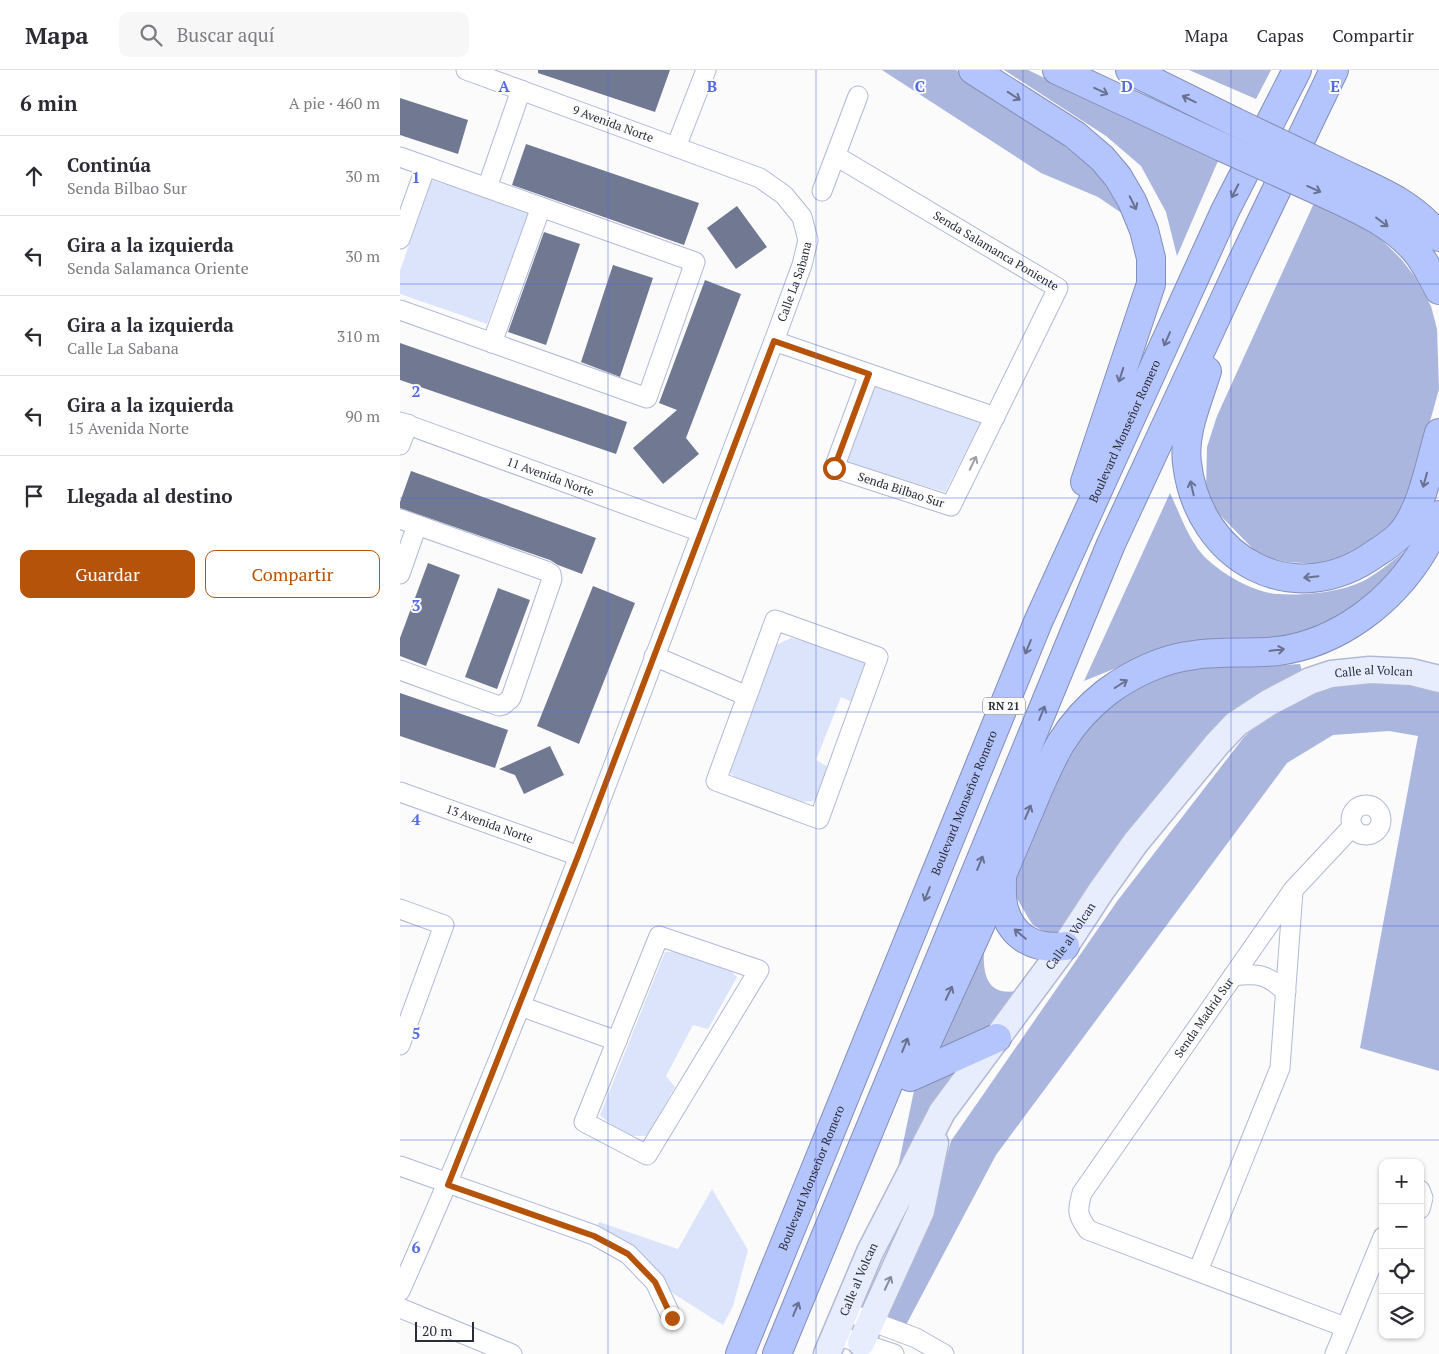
<!DOCTYPE html>
<html lang="es">
<head>
<meta charset="utf-8">
<style>
	:root { --surface:#fff; --page:#f7f7f7; --text:#2b2b33; --muted:#7c7c81; --line:#e1e1e2; --accent:#b45309 }
	body { margin:0; font-family:"PT Serif",serif; background:var(--page); color:var(--text) }
	.controls { position:absolute; right:15px; bottom:15px; display:grid; overflow:hidden; border-radius:10px; box-shadow:0 1px 4px #0004 }
	.controls button { width:45px; height:45px; display:grid; place-items:center; padding:0; border:0; border-bottom:1px solid var(--line); background:var(--surface); color:var(--text); font:25px sans-serif }
	.scale { position:absolute; left:15px; bottom:12px; width:59px; box-sizing:border-box; padding-left:5px; border:2px solid #2a2d38; border-top:0; font-size:14px; line-height:18px; white-space:nowrap; color:#2a2d38; -webkit-text-stroke:4px #fbfbfb; paint-order:stroke }
	.stop { position:absolute; width:15px; height:15px; margin:-11px; border:4px solid #b45309; border-radius:50%; background:#fff }
	.stop.end { background:#b45309; border-color:#fff; box-shadow:0 1px 5px #0008 }
	.list { margin:0; padding:0; list-style:none }
	h2 { display:flex; justify-content:space-between; align-items:center; height:65px; margin:0; padding:0 20px; font-size:21px }
	h2 small { font-size:16px; font-weight:400; color:var(--muted) }
	.list li { display:grid; grid-template-columns:32px 1fr auto; gap:15px; align-items:center; box-sizing:border-box; height:80px; padding:0 20px; border-top:1px solid var(--line) }
	.list b { display:block; font-size:19px; white-space:nowrap }
	.list p { margin:0; font-size:16px; white-space:nowrap; color:var(--muted) }
	.list em { font-size:16px; font-style:normal; color:var(--muted) }
	.actions { display:flex; gap:10px; padding:15px 20px }
	.actions a { flex:1; padding:11px 0; border:1px solid var(--accent); border-radius:10px; text-align:center; font-size:18px; color:var(--accent) }
	.actions .main { background:var(--accent); color:#fff }
	.icon { flex:none; width:28px; height:28px; fill:none; stroke:currentColor; stroke-width:2; stroke-linecap:round; stroke-linejoin:round }
	.map { position:relative; flex:none; width:1039px; height:1284px; overflow:hidden }
	header { display:flex; align-items:center; gap:30px; box-sizing:border-box; height:70px; padding:0 25px; background:var(--surface); border-bottom:1px solid var(--line) }
	header strong { font-size:24px }
	nav { display:flex; gap:28px; margin-inline-start:auto; font-size:18px }
	.search { width:350px; height:45px; background:var(--page); display:flex; align-items:center; gap:12px; box-sizing:border-box; padding:0 18px; border-radius:10px; color:var(--muted); font-size:19px }
	main { display:flex }
	aside { flex:1; background:var(--surface) }
	.map>svg:first-child { display:block }
</style>
</head>
<body>
<header>
<strong>Mapa</strong>
<div class="search"><svg class="icon" aria-label="search" viewBox="0 0 24 24"><circle cx="10" cy="10" r="6"/><path d="M15 15l6 6"/></svg>Buscar aquí</div>
<nav><a>Mapa</a><a>Capas</a><a>Compartir</a></nav>
</header>
<main>
<aside>
<h2>6 min<small>A pie · 460 m</small></h2>
<ul class="list">
<li><svg class="icon" aria-label="ahead" viewBox="0 0 24 24"><path d="M12 20V5M6 11l6-6 6 6"/></svg><div><b>Continúa</b><p>Senda Bilbao Sur</p></div><em>30 m</em></li>
<li><svg class="icon" aria-label="left" viewBox="0 0 24 24"><path d="M17 20v-9H6M10 6l-5 5 5 5"/></svg><div><b>Gira a la izquierda</b><p>Senda Salamanca Oriente</p></div><em>30 m</em></li>
<li><svg class="icon" aria-label="left" viewBox="0 0 24 24"><path d="M17 20v-9H6M10 6l-5 5 5 5"/></svg><div><b>Gira a la izquierda</b><p>Calle La Sabana</p></div><em>310 m</em></li>
<li><svg class="icon" aria-label="left" viewBox="0 0 24 24"><path d="M17 20v-9H6M10 6l-5 5 5 5"/></svg><div><b>Gira a la izquierda</b><p>15 Avenida Norte</p></div><em>90 m</em></li>
<li><svg class="icon" aria-label="arrive" viewBox="0 0 24 24"><path d="M6 21V4h12l-3 4 3 4H6"/></svg><div><b>Llegada al destino</b></div></li>
</ul>
<div class="actions"><a class="main">Guardar</a><a>Compartir</a></div>
</aside>
<div class="map">
<svg width="1039" height="1284" viewBox="0 0 1039 1284">
	<rect width="100%" height="100%" fill="#fbfbfb"/>
	<g fill="#dce4fc">
		<path d="M31,110L129,141L87,254L0,224V201Z"/>
		<path d="M475,311L582,350L545,422L447,393Z"/>
		<path d="M391,568L460,586L469,601L454,633L441,627L416,690L430,698L414,731L400,732L339,711L328,701L372,577Z"/>
		<path d="M279,881L327,897L337,907L308,959L293,955L266,1006L275,1017L247,1066H225L200,1045L265,882Z"/>
		<path d="M312,1119L348,1180L333,1236L323,1255L255,1212L194,1165L199,1152L278,1179Z"/>
	</g>
	<g fill="#aab6de">
		<path d="M482,0H556L656,69L698,102L723,144L698,127L641,103Z"/>
		<path d="M604,0H628L818,91L777,186L766,142L741,96L706,66Z"/>
		<path d="M789,0H871L856,29Z"/>
		<path d="M914,133L955,151L978,166L1002,190L1015,207L1031,236L1037,259L1039,319L1005,442L976,474L950,490L920,494L887,492L866,487L856,482L818,443L806,419L807,377L817,346Z"/>
		<path d="M770,423C780,444 787,466 802,484C818,502 854,523 878,524C905,526 944,522 967,509C981,501 994,489 1007,480L976,526L928,556L882,573L731,592L684,611Z"/>
		<path d="M900,594L903,604L869,621L665,867L644,862L632,854L616,827L614,813L619,787L672,675L706,639L757,605L812,596H868Z"/>
		<path d="M971,608L1039,617V1001L960,978L1018,666L989,661L933,665L887,693L596,1085L506,1255L477,1243L537,1121L551,1071L718,830L844,667L877,638L921,615Z"/>
		<path d="M585,866C583,890 579,927 616,921L596,967L516,1001Z"/>
		<path d="M566,990L490,1136L516,1011Z"/>
	</g>
	<g fill="#717992">
		<path d="M138,0H270L255,42L138,3Z"/>
		<path d="M0,28L68,50L58,84L0,65Z"/>
		<path d="M126,74L299,133L284,175L112,115Z"/>
		<path d="M337,136L367,177L336,199L307,158Z"/>
		<path d="M144,162L180,174L146,275L108,262Z"/>
		<path d="M213,195L253,208L220,307L181,292Z"/>
		<path d="M305,210L341,224L286,368L299,384L263,414L233,378L277,340L259,333Z"/>
		<path d="M0,273L227,352L216,384L0,310Z"/>
		<path d="M11,401L196,468L182,504L158,495L150,490L0,438V432Z"/>
		<path d="M28,493L60,505L26,596L0,586V568Z"/>
		<path d="M193,516L235,533L179,674L137,656Z"/>
		<path d="M98,518L130,530L97,619L65,607Z"/>
		<path d="M0,623L108,660L95,698L0,666Z"/>
		<path d="M150,676L164,705L124,724L115,705L99,699Z"/>
	</g>
	<g fill="none" stroke-linecap="round" stroke-linejoin="round">
		<g stroke="#b1b9d5" stroke-width="21">
			<g id="street">
				<path d="M276,77L306,0"/>
				<path id="s1" d="M436,86L658,218L551,436L434,398L469,304"/>
				<path d="M0,87L295,192L247,328L0,240"/>
				<path d="M87,118L121,20"/>
				<path d="M422,121L458,26"/>
				<path d="M0,169L26,96"/>
				<path d="M374,271L595,347"/>
				<path d="M92,273L141,137"/>
				<path id="s2" d="M0,352L301,462"/>
				<path d="M0,375L8,354"/>
				<path d="M0,449L146,501L151,504L152,509L111,628L103,635L99,636L0,600"/>
				<path d="M0,504L17,455"/>
				<path d="M375,550L478,587L419,749L316,711Z"/>
				<path d="M254,586L347,626"/>
				<path id="s3" d="M0,722L179,786"/>
				<circle cx="966" cy="750" r="15"/>
				<path d="M0,839L44,855L0,975"/>
				<path d="M259,866L359,900L247,1085L184,1052Z"/>
				<path d="M833,906C858,903 867,904 886,922"/>
				<path d="M120,936L217,971"/>
				<path d="M0,1096L194,1165L228,1184L255,1212L272,1248"/>
				<path d="M1020,1120L1023,1128L1020,1139"/>
				<path d="M798,1201L880,998L893,821"/>
				<path id="s4" d="M0,1221C139,911 252,589 374,271L402,195L408,170L402,147L384,125L360,108L66,0"/>
				<path d="M0,1238L112,1284"/>
				<path d="M460,1247L516,1268L544,1284"/>
				<path id="s5" d="M945,1257L688,1160C677,1145 677,1141 682,1123L893,820L952,757"/>
				<path d="M436,1265L494,1284"/>
				<path d="M935,1284L983,1167"/>
			</g>
		</g>
		<g stroke="#b1b9d5" stroke-width="29">
			<g id="secondary">
				<path d="M461,1273L521,1141L535,1073"/>
				<path id="s6" d="M427,1284L470,1182L542,1042L665,876L701,821L736,772L817,674L836,654L868,633L910,611L931,604L970,600L1011,602L1039,609"/>
			</g>
		</g>
		<g stroke="#848fb8" stroke-width="30">
			<g id="highway">
				<path d="M573,0L675,65L702,88L718,107L732,131L744,160L751,188V214L685,412"/>
				<path d="M657,0L822,77"/>
				<path d="M730,0L833,51"/>
				<path d="M952,108C985,123 1016,137 1039,167"/>
				<path d="M939,130C964,142 990,154 1010,175C1023,187 1031,205 1039,220"/>
				<path d="M807,301C798,331 783,362 787,393C798,490 894,543 976,483C984,478 993,472 1000,465C1022,441 1030,393 1039,363"/>
				<path d="M602,808C602,818 601,829 604,839C612,868 636,880 665,876"/>
				<path d="M513,1003C540,943 568,884 594,824C606,796 618,767 630,739C650,691 664,655 707,622C731,604 764,588 795,585C822,581 851,584 878,581C939,573 993,531 1024,479C1030,469 1034,456 1039,445"/>
				<path d="M510,1007L597,968"/>
				<path id="s7" d="M340,1284L638,552L825,141L897,0"/>
				<path d="M377,1284L711,474L840,196L934,0"/>
			</g>
		</g>
		<use href="#street" stroke="#fff" stroke-width="19"/>
		<use href="#secondary" stroke="#e8edfe" stroke-width="26"/>
		<use href="#highway" stroke="#b4c4fd" stroke-width="28"/>
		<g stroke="#848fb8" stroke-width="30" stroke-linecap="butt">
			<g id="highway-bridge">
				<path d="M833,51L952,108"/>
				<path d="M822,77L939,130"/>
			</g>
		</g>
		<use href="#highway-bridge" stroke="#b4c4fd" stroke-width="28"/>
	</g>
	<defs><path id="oneway-shaft" d="M-6 0H5M1.5-3L5.5 0L1.5 3" fill="none" stroke-width="1.6" stroke-linecap="round" stroke-linejoin="round" transform="scale(1.25)"/></defs>
	<g stroke="#687191">
		<use href="#oneway-shaft" transform="translate(701 21) rotate(25)"/>
		<use href="#oneway-shaft" transform="translate(614 26) rotate(33)"/>
		<use href="#oneway-shaft" transform="translate(789 29) rotate(-154)"/>
		<use href="#oneway-shaft" transform="translate(914 119) rotate(24)"/>
		<use href="#oneway-shaft" transform="translate(835 121) rotate(117)"/>
		<use href="#oneway-shaft" transform="translate(733 133) rotate(64)"/>
		<use href="#oneway-shaft" transform="translate(982 152) rotate(37)"/>
		<use href="#oneway-shaft" transform="translate(767 269) rotate(114)"/>
		<use href="#oneway-shaft" transform="translate(721 305) rotate(108)"/>
		<use href="#oneway-shaft" transform="translate(1025 410) rotate(106)"/>
		<use href="#oneway-shaft" transform="translate(792 418) rotate(-103)"/>
		<use href="#oneway-shaft" transform="translate(911 507) rotate(174)"/>
		<use href="#oneway-shaft" transform="translate(628 577) rotate(112)"/>
		<use href="#oneway-shaft" transform="translate(877 580) rotate(-7)"/>
		<use href="#oneway-shaft" transform="translate(721 614) rotate(-32)"/>
		<use href="#oneway-shaft" transform="translate(642 643) rotate(-68)"/>
		<use href="#oneway-shaft" transform="translate(628 742) rotate(-67)"/>
		<use href="#oneway-shaft" transform="translate(580 793) rotate(-68)"/>
		<use href="#oneway-shaft" transform="translate(527 824) rotate(112)"/>
		<use href="#oneway-shaft" transform="translate(620 864) rotate(-140)"/>
		<use href="#oneway-shaft" transform="translate(549 923) rotate(-65)"/>
		<use href="#oneway-shaft" transform="translate(505 975) rotate(-68)"/>
		<use href="#oneway-shaft" transform="translate(396 1239) rotate(-67)"/>
	</g>
	<use stroke="#9fa0a5" href="#oneway-shaft" transform="translate(573 393) rotate(-64)"/>
	<use stroke="#898d9b" href="#oneway-shaft" transform="translate(488 1213) rotate(-65)"/>
	<g fill="none" stroke-linecap="round" stroke-linejoin="round">
		<path stroke="#b45309" stroke-width="6" d="M272,1248L255,1212L228,1184L194,1166L48,1115L178,786L374,271L469,304L434,398"/>
	</g>
	<path fill="none" stroke="#556ae0" stroke-width="1" stroke-opacity="0.55" d="M208,0V1284M416,0V1284M623,0V1284M831,0V1284M0,214H1039M0,428H1039M0,642H1039M0,856H1039M0,1070H1039"/>
	<g text-anchor="middle" stroke-width="4" stroke-linejoin="round" paint-order="stroke">
		<rect fill="#fbfbfb" stroke="#696b72" stroke-width="1" x="583" y="627.5" width="42" height="17" rx="4"/>
		<g font-size="11" font-weight="bold" fill="#2a2d38">
			<text x="604" y="640">RN 21</text>
		</g>
		<g font-size="12" fill="#2a2d38" stroke="#fbfbfb">
			<text transform="translate(213 54) rotate(20)" y="4">9 Avenida Norte</text>
			<text dy="4" stroke="none"><textPath href="#s1" startOffset="186">Senda Salamanca Poniente</textPath></text>
			<text dy="4" stroke="none"><textPath href="#s4" startOffset="1084">Calle La Sabana</textPath></text>
			<text dy="4" stroke="none"><textPath href="#s7" startOffset="1000">Boulevard Monseñor Romero</textPath></text>
			<text dy="4" stroke="none"><textPath href="#s2" startOffset="160">11 Avenida Norte</textPath></text>
			<text transform="translate(501 420) rotate(18)" y="4">Senda Bilbao Sur</text>
			<text dy="4" stroke="none"><textPath href="#s6" startOffset="906">Calle al Volcan</textPath></text>
			<text dy="4" stroke="none"><textPath href="#s7" startOffset="595">Boulevard Monseñor Romero</textPath></text>
			<text dy="4" stroke="none"><textPath href="#s3" startOffset="95">13 Avenida Norte</textPath></text>
			<text dy="4" stroke="none"><textPath href="#s6" startOffset="486">Calle al Volcan</textPath></text>
			<text dy="4" stroke="none"><textPath href="#s5" startOffset="528">Senda Madrid Sur</textPath></text>
			<text dy="4" stroke="none"><textPath href="#s7" startOffset="190">Boulevard Monseñor Romero</textPath></text>
			<text dy="4" stroke="none"><textPath href="#s6" startOffset="81">Calle al Volcan</textPath></text>
		</g>
	</g>
	<g font-size="16" text-anchor="middle" font-weight="bold" fill="#556ae0" stroke="#fbfbfb" stroke-width="4" stroke-linejoin="round" paint-order="stroke">
		<text x="104" y="22">A</text>
		<text x="312" y="22">B</text>
		<text x="520" y="22">C</text>
		<text x="727" y="22">D</text>
		<text x="935" y="22">E</text>
		<text x="16" y="113">1</text>
		<text x="16" y="327">2</text>
		<text x="16" y="541">3</text>
		<text x="16" y="755">4</text>
		<text x="16" y="969">5</text>
		<text x="16" y="1183">6</text>
	</g>
</svg>
<div class="controls">
<button>+</button>
<button>−</button>
<button><svg class="icon" aria-label="locate" viewBox="0 0 24 24"><circle cx="12" cy="12" r="6"/><path d="M12 2v4M12 18v4M2 12h4M18 12h4"/></svg></button>
<button><svg class="icon" aria-label="layers" viewBox="0 0 24 24"><path d="M12 4l9 5-9 5-9-5zM3 14l9 5 9-5"/></svg></button>
</div>
<div class="scale">20 m</div>
<div class="stop" style="left:434px;top:398px"></div>
<div class="stop end" style="left:272px;top:1248px"></div>
</div>
</main>
</body>
</html>
